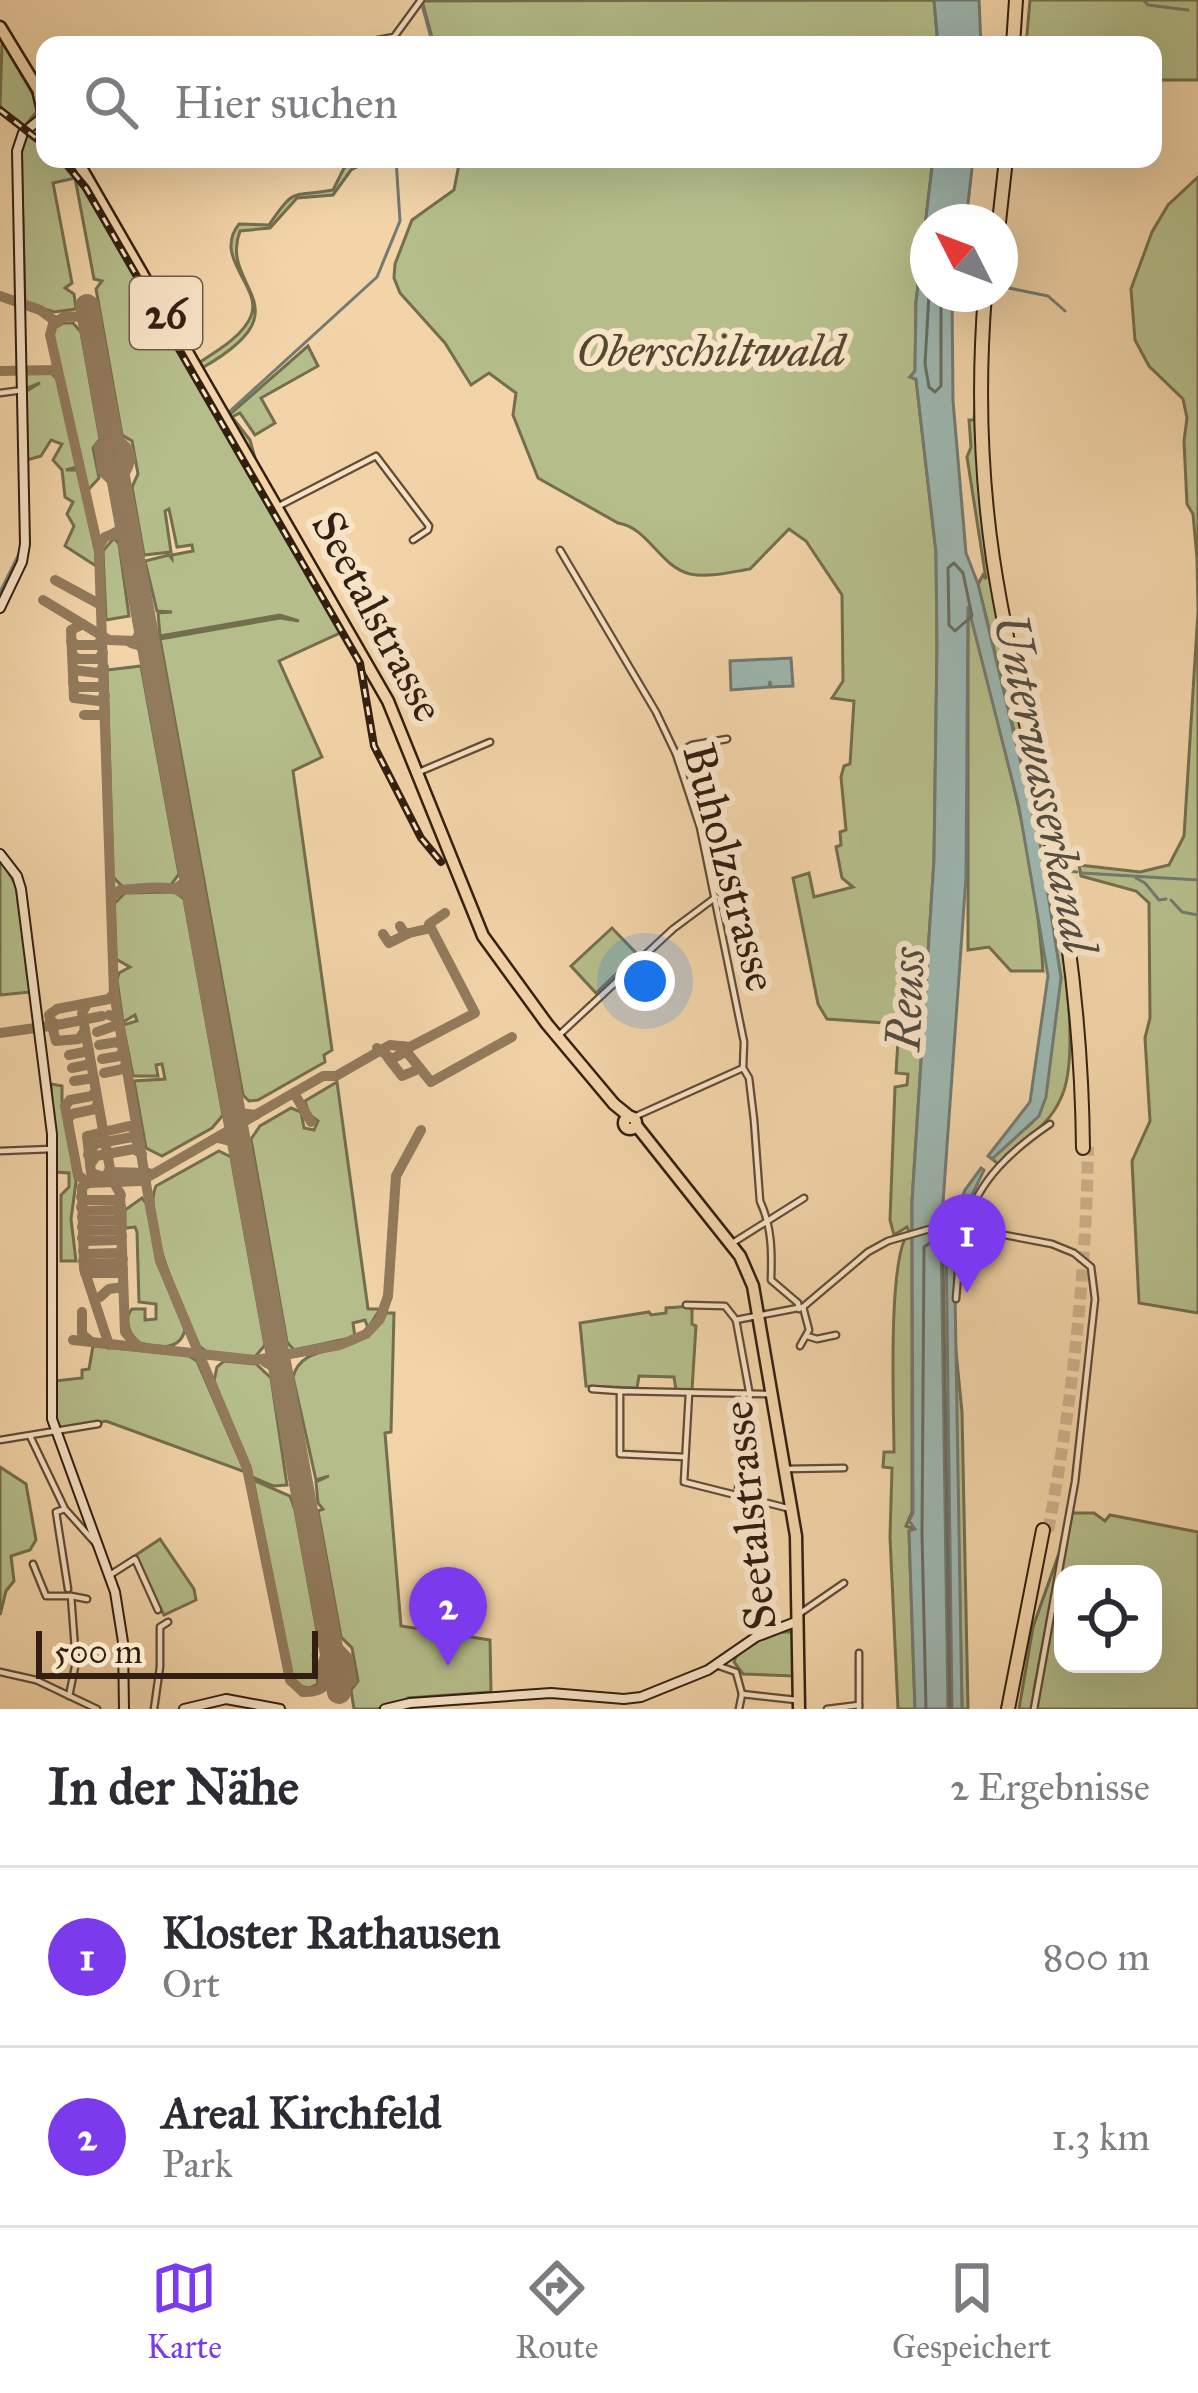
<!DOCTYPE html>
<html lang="de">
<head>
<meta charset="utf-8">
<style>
	:root { --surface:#fff; --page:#f7f7f7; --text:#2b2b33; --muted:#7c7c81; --line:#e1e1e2; --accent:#7c3aed }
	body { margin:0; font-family:"IM FELL Great Primer",serif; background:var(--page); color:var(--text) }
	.controls { position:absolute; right:36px; bottom:36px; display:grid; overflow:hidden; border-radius:24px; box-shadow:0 12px 48px #0002 }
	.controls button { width:108px; height:108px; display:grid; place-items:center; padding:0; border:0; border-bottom:3px solid var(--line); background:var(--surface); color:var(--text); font:60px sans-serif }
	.compass { position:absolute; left:910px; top:204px; width:108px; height:108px; border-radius:50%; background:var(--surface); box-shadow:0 12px 48px #0002; rotate:312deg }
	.scale { position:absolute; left:36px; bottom:30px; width:282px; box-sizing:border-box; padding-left:12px; border:6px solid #331f11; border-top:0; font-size:33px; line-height:42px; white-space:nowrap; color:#331f11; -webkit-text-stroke:9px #f7e3c6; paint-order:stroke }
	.you { position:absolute; left:645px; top:981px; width:42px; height:42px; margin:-30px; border:9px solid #fff; border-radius:50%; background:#1a73e8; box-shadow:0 0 0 18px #1a73e833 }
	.badge { display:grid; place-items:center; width:78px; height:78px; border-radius:50%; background:var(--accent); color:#fff; font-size:39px; font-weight:700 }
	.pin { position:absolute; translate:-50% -99px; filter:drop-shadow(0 3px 6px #0008) }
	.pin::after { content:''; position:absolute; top:63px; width:42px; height:36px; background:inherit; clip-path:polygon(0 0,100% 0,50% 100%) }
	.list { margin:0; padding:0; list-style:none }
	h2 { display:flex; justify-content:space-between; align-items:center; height:156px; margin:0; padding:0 48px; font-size:51px }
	h2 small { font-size:39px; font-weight:400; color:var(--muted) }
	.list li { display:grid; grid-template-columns:78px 1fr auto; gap:36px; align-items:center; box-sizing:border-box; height:180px; padding:0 48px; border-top:3px solid var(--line) }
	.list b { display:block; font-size:45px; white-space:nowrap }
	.list p { margin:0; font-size:39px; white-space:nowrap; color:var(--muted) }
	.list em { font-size:39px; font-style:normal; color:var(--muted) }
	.icon { flex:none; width:66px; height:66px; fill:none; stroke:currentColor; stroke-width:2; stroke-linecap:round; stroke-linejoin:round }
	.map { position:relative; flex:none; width:1198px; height:1709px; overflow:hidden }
	.search { position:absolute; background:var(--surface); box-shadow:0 12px 48px #0002; left:36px; right:36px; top:36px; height:132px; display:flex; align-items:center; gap:30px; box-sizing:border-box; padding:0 42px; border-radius:24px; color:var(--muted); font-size:45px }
	.sheet { height:516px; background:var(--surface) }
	nav { display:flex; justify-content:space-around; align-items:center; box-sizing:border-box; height:168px; border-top:3px solid var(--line); background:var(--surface); font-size:33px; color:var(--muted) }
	nav a { display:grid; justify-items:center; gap:6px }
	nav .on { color:var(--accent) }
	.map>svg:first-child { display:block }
</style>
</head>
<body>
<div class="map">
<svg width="1198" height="1709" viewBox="0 0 1198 1709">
	<rect width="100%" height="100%" fill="#f2d4a8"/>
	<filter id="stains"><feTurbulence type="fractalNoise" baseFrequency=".00167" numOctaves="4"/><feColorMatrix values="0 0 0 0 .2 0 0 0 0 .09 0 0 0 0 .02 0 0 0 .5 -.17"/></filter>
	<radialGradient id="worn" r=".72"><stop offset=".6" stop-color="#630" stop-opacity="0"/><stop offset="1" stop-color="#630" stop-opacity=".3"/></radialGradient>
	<g fill="#b5be8b" stroke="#746e4e" stroke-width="3" fill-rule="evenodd">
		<path d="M934,0L938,45H434L422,1Z"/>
		<path d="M1030,0H1198V80H1153V45H1026Z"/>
		<path d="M2,41L34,96L38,110L24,127L0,108Z"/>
		<path d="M27,133L45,147V159H60L76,176L342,632L279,661L322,757L293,771L332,1050L324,1055L325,1062L258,1100L249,1101L243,1095L160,639L280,618L299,621L280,615L160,636L158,613L172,612L157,611L145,561L169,555L172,559V555L193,551L192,545L177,547L169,509L165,511L171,552L144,555L132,487L138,474L132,441L122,435L96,289L102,281L94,279L75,178L53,183L72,283L65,288L74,294L76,309L54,312L25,303L21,153Z"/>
		<path d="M362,159H373L351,170L333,195L297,198L270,228L240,231C218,288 309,307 202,368L200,362C217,351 243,336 251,316C263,287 212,258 239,224L269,225C296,185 291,198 333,190L344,168Z"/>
		<path d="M460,159H933L916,302L915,371L910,377L916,379L936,552L937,647L934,860L912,1202V1512L906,1526L915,1529L909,1531L915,1709H898L890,1537L892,1468L883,1467L884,1452H894C894,1412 887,1256 909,1232L907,1227L894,1235L890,1220L895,1087L907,1085L908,1074L896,1073L899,1024L827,1019L818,1004L793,878L809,873L814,897L853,887L842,878L836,847L841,845L840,832L846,830L841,777L844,766L850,764L854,701L832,698L843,681L842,595L806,541L789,529L750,569C731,572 709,578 690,574C659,566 649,528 618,523L538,478L513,415L516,393L489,373L471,385L445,343L400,293L394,278L395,264L412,220L454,190Z"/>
		<path d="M1198,177V1313L1139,1303L1132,1161L1150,1121L1145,1038L1150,1018L1149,903L1136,891L1081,876L1079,865L1140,872L1169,865L1184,836L1198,611L1197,558L1193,514L1187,504L1184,441L1187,418L1183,399L1149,366L1135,340L1131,289L1152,232L1168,205Z"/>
		<path d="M63,323H73L81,332L100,439L93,448L99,478L88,490L53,337L55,328Z"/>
		<path d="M308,346L318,366L261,398L275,423L255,435L240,413L232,417L250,440L255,458L229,415Z"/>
		<path d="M26,373H51L57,379L77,467L66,470H78L96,549V566L65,546L74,526L67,514L73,502L65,497L62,470L53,460L62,444L51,440L41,456L27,460L25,392L40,383L25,389Z"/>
		<path d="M976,394L975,426L981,512L1025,753L1022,748C1040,818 1090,1037 1061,1098C1048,1128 1021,1141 998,1164L992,1159L995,1154L1032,1123L1061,978L1019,751L978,584L983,575L986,579L967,457L971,447L969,420H974Z"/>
		<path d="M114,538L119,544L129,616L106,620L103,551Z"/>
		<path d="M968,600C997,723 1035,844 1043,971H1011L989,947L968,950Z"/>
		<path d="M141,666L179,874L170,886L123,887L113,877L107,670Z"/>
		<path d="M0,859L16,885L31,992L0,995Z"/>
		<path d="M175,892L184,899L223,1115L212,1128L162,1156L146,1148L134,1081L165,1079L162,1064L156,1065L158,1076H133L123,1025L137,1021L135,1015L123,1022L117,980L119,973L130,967L116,959L114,904L125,893Z"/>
		<path d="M612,928L637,954L596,993L571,966Z"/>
		<path d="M337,1082L368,1309H380L368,1328L365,1320L353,1323L355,1337L294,1350L287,1342L251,1139L260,1126L291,1108L301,1112L304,1128L314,1130L318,1121L309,1114L305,1101Z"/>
		<path d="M51,1084L62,1086V1101L76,1182L71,1219L76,1261H61V1195L69,1187V1173L55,1172Z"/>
		<path d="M219,1151L231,1157L265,1345L255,1357L207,1352L199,1346C184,1311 141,1221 156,1186Z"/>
		<path d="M142,1198L146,1203L158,1263L185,1330C179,1352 158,1347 140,1343C129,1335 123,1319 132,1309H145V1320L156,1319V1304L139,1302L137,1232L135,1227L125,1228V1210Z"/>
		<path d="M956,1239L954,1331L962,1412L968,1709H962L954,1324Z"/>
		<path d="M692,1306V1324L696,1326L692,1390H676L674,1377L639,1376L637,1388L586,1386L580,1323L649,1312L651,1315L666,1313V1308Z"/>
		<path d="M386,1313H394L391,1432L385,1433L401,1626L490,1640L491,1692L408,1698L407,1701L377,1709H354L351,1690L358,1681L352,1648L341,1637L318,1511L323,1509L318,1503L316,1482L329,1476L316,1480L293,1377C304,1336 360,1364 386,1313Z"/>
		<path d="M93,1346L187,1355L197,1361L245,1472L106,1421L61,1431L56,1427L54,1381L82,1378V1370L89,1369Z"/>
		<path d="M224,1361L256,1364L271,1378L287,1485L273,1486L252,1477L214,1381L217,1367Z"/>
		<path d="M0,1467L26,1484L36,1540L30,1550L11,1556L14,1581L6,1591L0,1615Z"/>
		<path d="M253,1480L290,1496L295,1510L319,1642L313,1655L318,1684L309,1688L299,1686L292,1677Z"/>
		<path d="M1072,1513H1094L1105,1521L1110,1515L1198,1532V1709H1019L1033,1627L1063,1542L1034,1690L1039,1691ZM1063,1574H1153V1664H1063Z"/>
		<path d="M160,1539L194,1589L196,1600L164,1615L133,1557Z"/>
		<path d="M773,1632H793V1676L743,1674L734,1662L737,1654Z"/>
	</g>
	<g fill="#9db7b1" stroke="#737a71" stroke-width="3">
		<path d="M934,0H979L981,45H938Z"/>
		<path d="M933,159H973L966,222H928V294H952L953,401L966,553L978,584L1040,843L1061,978L1046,1097L1039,1116L992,1159L988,1156L1030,1102L1048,976L1019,807L968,606L966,877L941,1231L948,1709H915L909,1531L915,1529L909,1521L913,1513L912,1202L934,860L937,647L936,552L916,379L910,377L915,371L916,302Z"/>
		<path d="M791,658L793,686L771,687L770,681L769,687L731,690L730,661Z"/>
		<path d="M981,1168L984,1170L954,1233L962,1709H952L946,1237L965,1190Z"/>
	</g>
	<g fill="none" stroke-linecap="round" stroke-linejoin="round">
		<g stroke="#686b61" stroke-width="3">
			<path d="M929,294L925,364L929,387L935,392L941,386V294"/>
			<path d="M954,563L963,573L972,616L955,631L949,625L948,568Z"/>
			<path d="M926,1709L922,1534L924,1247L931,1242L943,1252L950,1709"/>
		</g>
		<g stroke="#737a71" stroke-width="3">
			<path d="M1143,0L1148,5L1188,10"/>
			<path d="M421,1L433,45"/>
			<path d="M1009,288L1048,296L1065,311"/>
			<path d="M229,412L377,277L400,221L396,159"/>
			<path d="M0,592L21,550"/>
			<path d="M1068,871L1077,872"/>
			<path d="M1082,873L1198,880"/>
			<path d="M1136,878L1145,883L1159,900L1166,899"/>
			<path d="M1171,900L1182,912L1198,915"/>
		</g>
		<g stroke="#927a5c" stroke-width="10">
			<path d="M0,296L40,310L55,321"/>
			<path d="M91,328L80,317L65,316L53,324L50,335L99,552L114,993L147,1189L160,1261L247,1468L290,1680L303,1692C323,1693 332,1683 334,1664"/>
			<path d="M0,371L58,370"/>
			<path d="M120,486C124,468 141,458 121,442L108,440L99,446L102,471L120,489"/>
			<path d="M112,534L121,529L125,516"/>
			<path d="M99,546L105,537C117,531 127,537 131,549"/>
			<path d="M55,580L101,605"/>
			<path d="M43,600L109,640L135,641L145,625"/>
			<path d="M83,624L71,630L74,698L99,701L105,696"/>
			<path d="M71,641L76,645H98L102,637"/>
			<path d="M131,643L144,647L151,658"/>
			<path d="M72,655L78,659H98L103,653"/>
			<path d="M73,670L98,673L104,667"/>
			<path d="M73,683L78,687H100L104,682"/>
			<path d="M84,715H101L105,710"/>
			<path d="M175,889L187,880L190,870"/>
			<path d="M112,896L120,890C147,889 186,878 197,910"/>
			<path d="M429,924L445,913"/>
			<path d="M383,934L389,943L407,934"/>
			<path d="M87,1004L82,1013L112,1180L120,1193L125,1332L138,1347"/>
			<path d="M50,1020L57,1025L102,1016"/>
			<path d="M85,1030L79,1039L56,1041L49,1015L57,1009L109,999L114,993"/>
			<path d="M97,1032L117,1025V1018L109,1015"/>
			<path d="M0,1033L49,1026"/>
			<path d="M99,1045L117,1042L123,1046"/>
			<path d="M402,1046L431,1082L512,1037"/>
			<path d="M377,1048L392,1059L403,1053"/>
			<path d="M69,1055L89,1051"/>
			<path d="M388,1058L402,1076L414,1071"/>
			<path d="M102,1059L120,1056L123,1050"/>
			<path d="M72,1068L91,1064"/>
			<path d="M104,1073L123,1069L126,1064"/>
			<path d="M74,1081L94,1078"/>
			<path d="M294,1093L311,1122"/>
			<path d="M233,1105L241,1113L256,1115"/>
			<path d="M68,1119L72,1114L95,1109L98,1103"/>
			<path d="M218,1138L234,1142L241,1150"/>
			<path d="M88,1155L95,1144L132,1137L140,1143"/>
			<path d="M90,1165L96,1156L134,1149L142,1154"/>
			<path d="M108,1172L149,1173"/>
			<path d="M107,1178L91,1173L87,1136L129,1126L138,1131"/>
			<path d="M88,1183L78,1175L65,1106L70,1100L92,1096L96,1090"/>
			<path d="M81,1197L84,1200H116L121,1195"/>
			<path d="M81,1207L84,1211L116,1210L121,1206"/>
			<path d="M82,1217L84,1221L116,1220L121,1216"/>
			<path d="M82,1227L85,1231L117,1230L122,1226"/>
			<path d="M82,1238L85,1241L118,1240L122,1236"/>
			<path d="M83,1251L86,1254L118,1253L122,1249"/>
			<path d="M83,1261L87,1264L118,1263L123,1259"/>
			<path d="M85,1273H118L123,1269"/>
			<path d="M100,1297L109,1289L123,1287"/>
			<path d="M82,1312V1334L89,1340"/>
			<path d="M73,1340L256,1360L340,1345L366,1334L380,1319L388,1296L396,1176L421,1130"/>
			<path d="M109,1345L84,1269L82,1187L88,1183L141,1181L323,1076H336L390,1045L410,1047L475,1013L431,928L405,934L400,926"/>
			<path d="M265,1362L276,1368L283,1380"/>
			<path d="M329,1638L348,1658L352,1681L342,1688C310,1687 322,1663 330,1644"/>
		</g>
		<path stroke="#927a5c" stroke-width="24" d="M87,306L339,1692"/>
		<path stroke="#ccb08a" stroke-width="12" stroke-dasharray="12 6" stroke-linecap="butt" d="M1048,1531C1072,1404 1086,1277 1088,1147"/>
		<g stroke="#634c37" stroke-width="9">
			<g id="street">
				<path d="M212,45H289"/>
				<path d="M352,45L394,37L421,0"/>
				<path d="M0,393L23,390"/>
				<path d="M279,506L376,456L429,526L428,530L413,540"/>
				<path d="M560,550L656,712L676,754L700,827L744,1042L743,1068L749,1078L754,1120L760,1201C772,1227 772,1252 771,1280L798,1303L799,1309"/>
				<path d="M676,754L692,745L727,739"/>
				<path d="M419,772L490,742"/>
				<path d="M558,1036L673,929L716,897"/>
				<path d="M634,1117L743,1068"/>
				<path d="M0,1151L52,1149"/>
				<path d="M966,1225C978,1180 1013,1149 1050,1124"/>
				<path d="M731,1244L804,1198"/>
				<path d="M956,1299L962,1225"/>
				<path d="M686,1305L725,1306L736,1320L803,1307L868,1252L888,1241L947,1224L1052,1244L1074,1253L1091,1267L1095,1299L1075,1482L1034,1709"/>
				<path d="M736,1320L750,1396"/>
				<path d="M807,1336L817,1339L836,1335"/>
				<path d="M800,1346L809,1330L803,1307"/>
				<path d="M592,1389L620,1391"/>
				<path d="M689,1393L684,1482L787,1508"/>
				<path d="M30,1436L64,1507"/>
				<path d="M0,1440L98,1424"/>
				<path d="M685,1457L620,1454V1391L768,1394"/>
				<path d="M786,1469L844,1468"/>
				<path d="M738,1492L743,1396"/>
				<path d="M33,1564L46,1596H71L76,1662L69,1696"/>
				<path d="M110,1575L135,1559L158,1610"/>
				<path d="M68,1589L56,1512L65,1509L98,1546"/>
				<path d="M71,1596L87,1599"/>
				<path d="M799,1614L844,1583"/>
				<path d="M859,1653V1709"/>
				<path d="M719,1666L736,1672L742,1694"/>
				<path d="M0,1672L36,1680L97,1709"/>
				<path d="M742,1694L796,1700"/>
				<path d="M154,1709L160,1667V1627L168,1622"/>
				<path d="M739,1709L742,1694"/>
				<path d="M827,1709L859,1705"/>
			</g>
		</g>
		<g stroke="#331f11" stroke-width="12">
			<g id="secondary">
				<path d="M0,608L22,562L25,544L17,151L23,133L43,117"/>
				<path d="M0,854L17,876L21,889L52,1134V1419L115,1592L123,1642L124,1709"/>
				<path d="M184,1709L226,1699L280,1709"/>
				<path d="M385,1709L410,1703L551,1693L624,1699L641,1697L708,1670L756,1637L798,1621"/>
			</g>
		</g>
		<g stroke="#331f11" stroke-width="15">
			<g id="primary">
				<path d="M0,27L45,101"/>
				<path d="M39,94L45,119"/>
				<path d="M76,159L388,701L483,936L547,1024L614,1104L630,1117"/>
				<circle cx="630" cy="1123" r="6"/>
				<path d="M636,1125L740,1256L753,1286L796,1536L799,1709"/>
			</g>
		</g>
		<g stroke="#331f11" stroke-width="16">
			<g id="highway">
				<path d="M1013,45L1016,0"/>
				<path d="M999,222L1006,159"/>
				<path d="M985,294C978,383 980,471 993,559C1008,659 1036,757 1054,856C1072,952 1082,1050 1083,1148"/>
				<path d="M1008,1709L1043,1530"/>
			</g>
		</g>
		<use href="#street" stroke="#f7e3c6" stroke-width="4.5"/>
		<use href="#secondary" stroke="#f7e3c6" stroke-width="8"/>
		<use href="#primary" stroke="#f2d4a8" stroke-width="10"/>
		<use href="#highway" stroke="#f2d4a8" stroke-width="12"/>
		<g stroke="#331f11" stroke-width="8">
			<g id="rail">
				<path d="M0,110L45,145"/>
				<path d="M62,159L86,188L360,663L374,746L421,838L441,862"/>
			</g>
		</g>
		<use href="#rail" stroke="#f7e3c6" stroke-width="3" stroke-dasharray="9" stroke-linecap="butt"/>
	</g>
	<g text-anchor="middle" stroke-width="12" stroke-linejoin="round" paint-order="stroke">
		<rect fill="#f7e3c6" stroke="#6e5a47" stroke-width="3" x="130" y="277" width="72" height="72" rx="9"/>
		<g font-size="42" font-weight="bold" fill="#331f11">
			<text x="166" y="328">26</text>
		</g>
		<g font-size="45" font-style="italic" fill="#544730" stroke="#f7e3c6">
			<text x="711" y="366">Oberschiltwald</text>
		</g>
		<g font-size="45" fill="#331f11" stroke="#f7e3c6">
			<text transform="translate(379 616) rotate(62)" y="16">Seetalstrasse</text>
			<text transform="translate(731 867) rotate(75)" y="16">Buholzstrasse</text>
			<text transform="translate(748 1516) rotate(-96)" y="16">Seetalstrasse</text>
		</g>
		<g font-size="48" font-style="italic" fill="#534d41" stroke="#f7e3c6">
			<text transform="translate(1046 783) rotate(78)" y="17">Unterwasserkanal</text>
			<text transform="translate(905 999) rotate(-87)" y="17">Reuss</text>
		</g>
	</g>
	<rect width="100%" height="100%" filter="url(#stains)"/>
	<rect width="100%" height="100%" fill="url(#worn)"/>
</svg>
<div class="controls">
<button><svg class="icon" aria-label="locate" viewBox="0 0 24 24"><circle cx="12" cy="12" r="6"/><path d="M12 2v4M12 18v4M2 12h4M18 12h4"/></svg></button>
</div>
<svg class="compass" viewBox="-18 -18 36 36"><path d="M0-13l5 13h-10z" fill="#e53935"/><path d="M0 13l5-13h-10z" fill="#7c7c81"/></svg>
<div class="scale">500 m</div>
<div class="you"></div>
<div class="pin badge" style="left:967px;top:1293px">1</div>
<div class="pin badge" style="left:448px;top:1666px">2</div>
<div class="search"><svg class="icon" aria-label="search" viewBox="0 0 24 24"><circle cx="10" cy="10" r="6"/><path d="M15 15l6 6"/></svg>Hier suchen</div>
</div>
<section class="sheet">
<h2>In der Nähe<small>2 Ergebnisse</small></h2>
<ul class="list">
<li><span class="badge">1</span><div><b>Kloster Rathausen</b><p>Ort</p></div><em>800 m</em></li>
<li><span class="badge">2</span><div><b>Areal Kirchfeld</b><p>Park</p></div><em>1.3 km</em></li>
</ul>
</section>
<nav>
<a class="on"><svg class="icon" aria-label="map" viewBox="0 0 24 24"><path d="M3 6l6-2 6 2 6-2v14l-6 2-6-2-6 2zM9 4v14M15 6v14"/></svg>Karte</a>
<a><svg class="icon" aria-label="directions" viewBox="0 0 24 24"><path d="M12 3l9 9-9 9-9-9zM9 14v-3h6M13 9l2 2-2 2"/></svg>Route</a>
<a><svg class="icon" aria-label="saved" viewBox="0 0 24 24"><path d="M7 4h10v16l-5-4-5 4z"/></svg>Gespeichert</a>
</nav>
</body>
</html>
